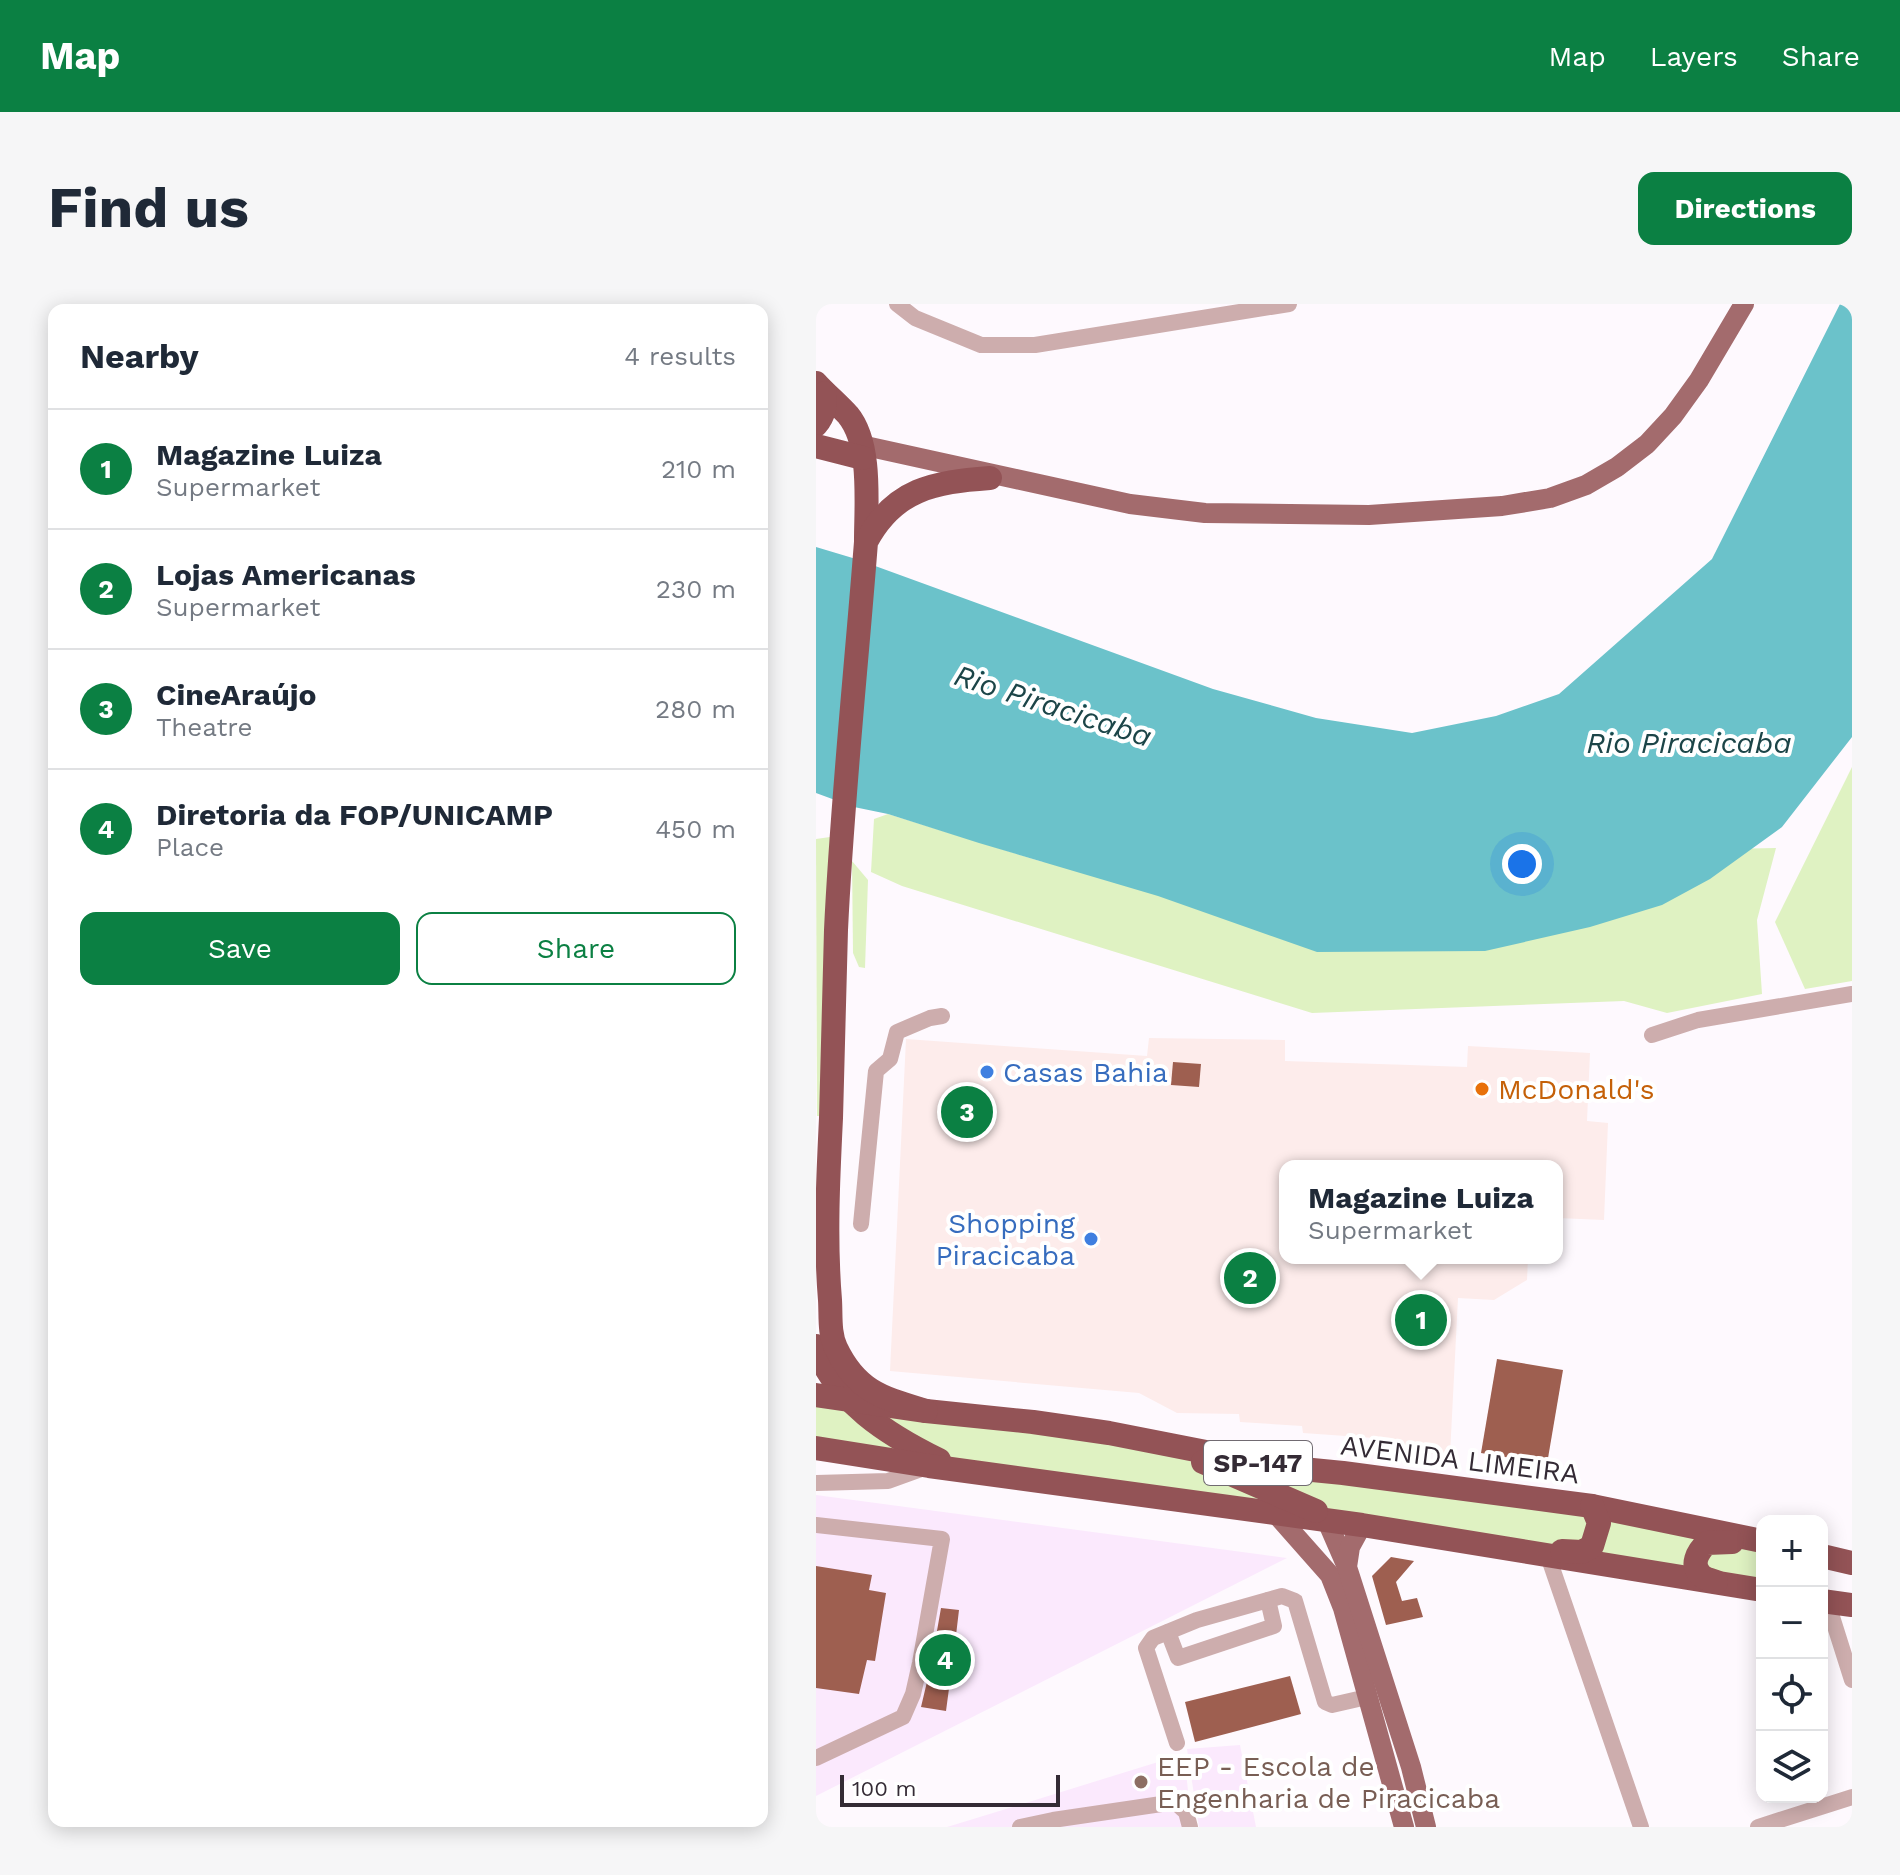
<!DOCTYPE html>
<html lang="en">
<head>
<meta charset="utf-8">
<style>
	:root { --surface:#fff; --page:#f6f6f7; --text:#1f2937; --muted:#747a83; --line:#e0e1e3; --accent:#0b8043 }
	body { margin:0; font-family:"Work Sans",sans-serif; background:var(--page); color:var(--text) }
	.controls { position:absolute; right:24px; bottom:24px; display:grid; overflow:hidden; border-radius:16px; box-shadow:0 4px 20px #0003 }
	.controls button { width:72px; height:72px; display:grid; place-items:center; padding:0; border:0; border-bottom:2px solid var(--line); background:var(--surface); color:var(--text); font:40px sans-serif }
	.scale { position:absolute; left:24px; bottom:20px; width:220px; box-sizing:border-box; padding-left:8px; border:4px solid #342b35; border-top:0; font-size:22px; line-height:28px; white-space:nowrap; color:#342b35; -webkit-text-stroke:6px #fff; paint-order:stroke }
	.you { position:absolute; left:706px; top:560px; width:28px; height:28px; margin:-20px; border:6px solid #fff; border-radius:50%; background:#1a73e8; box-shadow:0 0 0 12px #1a73e833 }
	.badge { display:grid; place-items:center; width:52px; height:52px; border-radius:50%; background:var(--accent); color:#fff; font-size:26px; font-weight:700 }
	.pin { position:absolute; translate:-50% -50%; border:4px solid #fff; box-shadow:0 2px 8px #0006 }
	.popup { position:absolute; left:463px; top:856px; width:284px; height:104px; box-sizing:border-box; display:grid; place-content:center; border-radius:16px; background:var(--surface); filter:drop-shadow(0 2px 6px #0005); font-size:26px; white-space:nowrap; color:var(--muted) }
	.popup b { font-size:30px; color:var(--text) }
	.popup::after { content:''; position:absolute; left:50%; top:100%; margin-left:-16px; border:16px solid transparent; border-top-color:var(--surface) }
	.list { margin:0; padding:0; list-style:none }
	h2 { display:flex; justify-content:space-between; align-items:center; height:104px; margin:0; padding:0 32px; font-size:34px }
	h2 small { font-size:26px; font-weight:400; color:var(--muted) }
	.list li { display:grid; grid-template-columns:52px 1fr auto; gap:24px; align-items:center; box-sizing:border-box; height:120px; padding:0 32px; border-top:2px solid var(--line) }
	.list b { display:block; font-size:30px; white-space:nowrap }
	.list p { margin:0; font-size:26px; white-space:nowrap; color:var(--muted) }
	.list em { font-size:26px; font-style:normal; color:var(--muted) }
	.actions { display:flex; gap:16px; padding:24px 32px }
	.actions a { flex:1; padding:18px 0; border:2px solid var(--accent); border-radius:16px; text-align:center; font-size:28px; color:var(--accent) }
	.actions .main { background:var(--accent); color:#fff }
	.icon { flex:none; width:44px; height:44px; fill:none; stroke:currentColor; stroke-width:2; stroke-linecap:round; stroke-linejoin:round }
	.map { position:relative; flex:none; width:1036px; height:1523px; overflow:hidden; border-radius:16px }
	header { display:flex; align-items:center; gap:48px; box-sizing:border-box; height:112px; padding:0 40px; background:var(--accent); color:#fff }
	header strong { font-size:38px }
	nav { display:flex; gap:44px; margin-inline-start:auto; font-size:28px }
	.intro { display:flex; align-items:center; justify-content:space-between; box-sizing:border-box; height:192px; padding:0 48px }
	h1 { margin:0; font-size:56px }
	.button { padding:20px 36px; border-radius:16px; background:var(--accent); color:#fff; font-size:28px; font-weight:700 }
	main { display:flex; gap:48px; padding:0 48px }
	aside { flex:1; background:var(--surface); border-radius:16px; box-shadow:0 4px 20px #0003 }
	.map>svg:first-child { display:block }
</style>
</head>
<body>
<header>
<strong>Map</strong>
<nav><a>Map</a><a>Layers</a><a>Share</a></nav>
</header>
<div class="intro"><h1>Find us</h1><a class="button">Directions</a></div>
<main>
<aside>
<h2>Nearby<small>4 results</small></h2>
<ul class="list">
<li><span class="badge">1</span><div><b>Magazine Luiza</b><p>Supermarket</p></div><em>210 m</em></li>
<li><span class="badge">2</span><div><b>Lojas Americanas</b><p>Supermarket</p></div><em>230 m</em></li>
<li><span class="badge">3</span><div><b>CineAraújo</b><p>Theatre</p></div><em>280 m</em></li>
<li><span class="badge">4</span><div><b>Diretoria da FOP/UNICAMP</b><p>Place</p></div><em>450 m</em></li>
</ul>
<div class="actions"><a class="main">Save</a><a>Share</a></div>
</aside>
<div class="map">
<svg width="1036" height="1523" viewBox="0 0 1036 1523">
	<rect width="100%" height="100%" fill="#fef9fe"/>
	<path fill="#fdeceb" d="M333,734L469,736V757L594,761L651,763L652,742L774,749L771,817L792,819L788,916L741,914V862H469V954H712L711,976L678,996L642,994L634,1151L573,1147L572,1135L487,1129L486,1122L424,1118L423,1110L361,1109L323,1089L74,1067L90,735L331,752Z"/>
	<g fill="#fbe9fd">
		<path d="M0,1191L471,1254L0,1492Z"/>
		<path d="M424,1441L440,1523H383L371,1445Z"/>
		<path d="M368,1450L376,1523H131L190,1505Z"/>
	</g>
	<g fill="#dff2c2">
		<path d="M1036,463V677L989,685L959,618Z"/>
		<path d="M72,510L227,558L960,544L941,616L946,690L851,709L808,697L496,709L86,582L55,568L58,515Z"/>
		<path d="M14,533L7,812H1L0,535Z"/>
		<path d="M36,557L52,576L49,664L43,663L37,649Z"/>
		<path d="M0,1091L946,1237V1287L0,1144Z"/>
	</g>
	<path fill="#6bc2ca" d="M1024,0H1036V433L966,523L894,575L846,601L774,623L669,647L501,648L342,592L163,539L72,510L38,503L0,489V243L40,255L397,385L500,414L596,429L680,412L743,390L896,255Z"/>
	<g fill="#9e5f50">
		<path d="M357,758L385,760L383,783L355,781Z"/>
		<path d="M681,1055L747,1066L731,1160L665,1149Z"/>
		<path d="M575,1253L598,1257L580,1278L586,1297L601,1294L607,1313L570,1321L556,1272Z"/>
		<path d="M0,1262L56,1271L53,1286L70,1289L59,1357L51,1356L43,1390L0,1384Z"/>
		<path d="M125,1304L143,1306L138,1348L148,1350L147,1364L136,1362L130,1407L105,1403L115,1361Z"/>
		<path d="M474,1372L485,1410L379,1438L369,1398Z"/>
	</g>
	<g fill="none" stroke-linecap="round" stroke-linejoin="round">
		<g stroke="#cdadad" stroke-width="16">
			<path d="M81,0L99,14L165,41H219L473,0"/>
			<path d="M836,731L882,716L1036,690"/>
			<path d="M45,920L60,767L74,755L81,728L114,714L126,712"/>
			<path d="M0,1179L72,1177L108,1164"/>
			<path d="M0,1221L126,1235L104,1359L97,1390L87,1413L0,1454"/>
			<path d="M732,1252L825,1523"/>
			<path d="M1011,1297L1036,1376"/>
			<path d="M352,1328L362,1354L458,1322L452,1296"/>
			<path d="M361,1439L330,1344L337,1334L381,1316L466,1292L479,1297L509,1398L516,1401L551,1393"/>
			<path d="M204,1523L237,1516L359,1498L370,1508L374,1523"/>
			<path d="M942,1523L1036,1493"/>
		</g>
		<g stroke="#a36b6d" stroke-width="20">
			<path d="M45,141L314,200L389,209L553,211L686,202L734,194L770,181L801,163L831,140L857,112L883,76L928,0"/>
			<path d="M460,1210L514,1271L527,1304L588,1523"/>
			<path d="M511,1217L531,1263"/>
			<path d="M546,1221L534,1243L531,1263L595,1463L610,1523"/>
		</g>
		<g stroke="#935356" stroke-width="24">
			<path d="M0,79C10,90 22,100 32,111C56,140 50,200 50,236"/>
			<path d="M0,121C9,110 9,102 9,89"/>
			<path d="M0,142L47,154"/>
			<path d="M0,1042C19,1098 72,1131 123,1156"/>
			<path d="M0,1091L110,1107L217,1118L293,1129L466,1163L527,1169L776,1202L946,1237"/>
			<path d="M110,1107C67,1094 41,1088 20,1044C13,1029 15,1012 14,996C9,936 12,875 15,814C17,751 18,689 20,626C26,497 40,367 50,238C78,185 118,178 174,174"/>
			<path d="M0,1144L113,1162L546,1221L946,1286"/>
			<path d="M387,1158L500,1207"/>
			<path d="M746,1247L766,1248L776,1242L783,1219L776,1202"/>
			<path d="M1006,1252L1036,1259"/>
			<path d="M900,1278C895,1276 890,1275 886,1272C873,1262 882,1247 891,1239L916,1238"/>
			<path d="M1006,1297L1036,1301"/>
		</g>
	</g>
	<g fill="#3f7fe0" stroke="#fff" stroke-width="3">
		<circle cx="171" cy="768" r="8"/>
		<circle cx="275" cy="935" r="8"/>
	</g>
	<circle fill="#e8710a" stroke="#fff" stroke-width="3" cx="666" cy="785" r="8"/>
	<circle fill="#8d6e63" stroke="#fff" stroke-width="3" cx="325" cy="1478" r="8"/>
	<g text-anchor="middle" stroke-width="8" stroke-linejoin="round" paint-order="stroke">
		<rect fill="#fff" stroke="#716b72" stroke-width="2" x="388" y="1137" width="108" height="44" rx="6"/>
		<g font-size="26" font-weight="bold" fill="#342b35">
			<text x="442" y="1168">SP-147</text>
		</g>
		<g font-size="28" fill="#366cbe" stroke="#fff" text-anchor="start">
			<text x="187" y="778">Casas Bahia</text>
			<text x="259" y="929" text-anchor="end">Shopping<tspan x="259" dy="32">Piracicaba</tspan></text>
		</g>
		<g font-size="28" fill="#c56008" stroke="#fff" text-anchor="start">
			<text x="682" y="795">McDonald's</text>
		</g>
		<g font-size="28" fill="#342b35" stroke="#fff">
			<text transform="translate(644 1155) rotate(7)" y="10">AVENIDA LIMEIRA</text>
		</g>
		<g font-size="28" fill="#785e54" stroke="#fff" text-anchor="start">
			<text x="341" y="1472">EEP - Escola de<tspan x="341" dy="32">Engenharia de Piracicaba</tspan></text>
		</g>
		<g font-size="30" font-style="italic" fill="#1c4548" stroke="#fff">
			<text transform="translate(237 402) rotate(18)" y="10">Rio Piracicaba</text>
			<text x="873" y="449">Rio Piracicaba</text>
		</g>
	</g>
</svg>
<div class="controls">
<button>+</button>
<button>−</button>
<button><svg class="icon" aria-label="locate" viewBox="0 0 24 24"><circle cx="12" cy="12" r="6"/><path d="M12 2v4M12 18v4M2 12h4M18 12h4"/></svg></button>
<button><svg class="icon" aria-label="layers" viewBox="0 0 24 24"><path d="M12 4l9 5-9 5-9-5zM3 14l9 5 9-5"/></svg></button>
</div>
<div class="scale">100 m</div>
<div class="you"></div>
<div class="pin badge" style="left:605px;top:1016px">1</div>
<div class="popup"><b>Magazine Luiza</b>Supermarket</div>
<div class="pin badge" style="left:434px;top:974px">2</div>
<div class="pin badge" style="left:151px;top:808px">3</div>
<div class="pin badge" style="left:129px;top:1356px">4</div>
</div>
</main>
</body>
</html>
